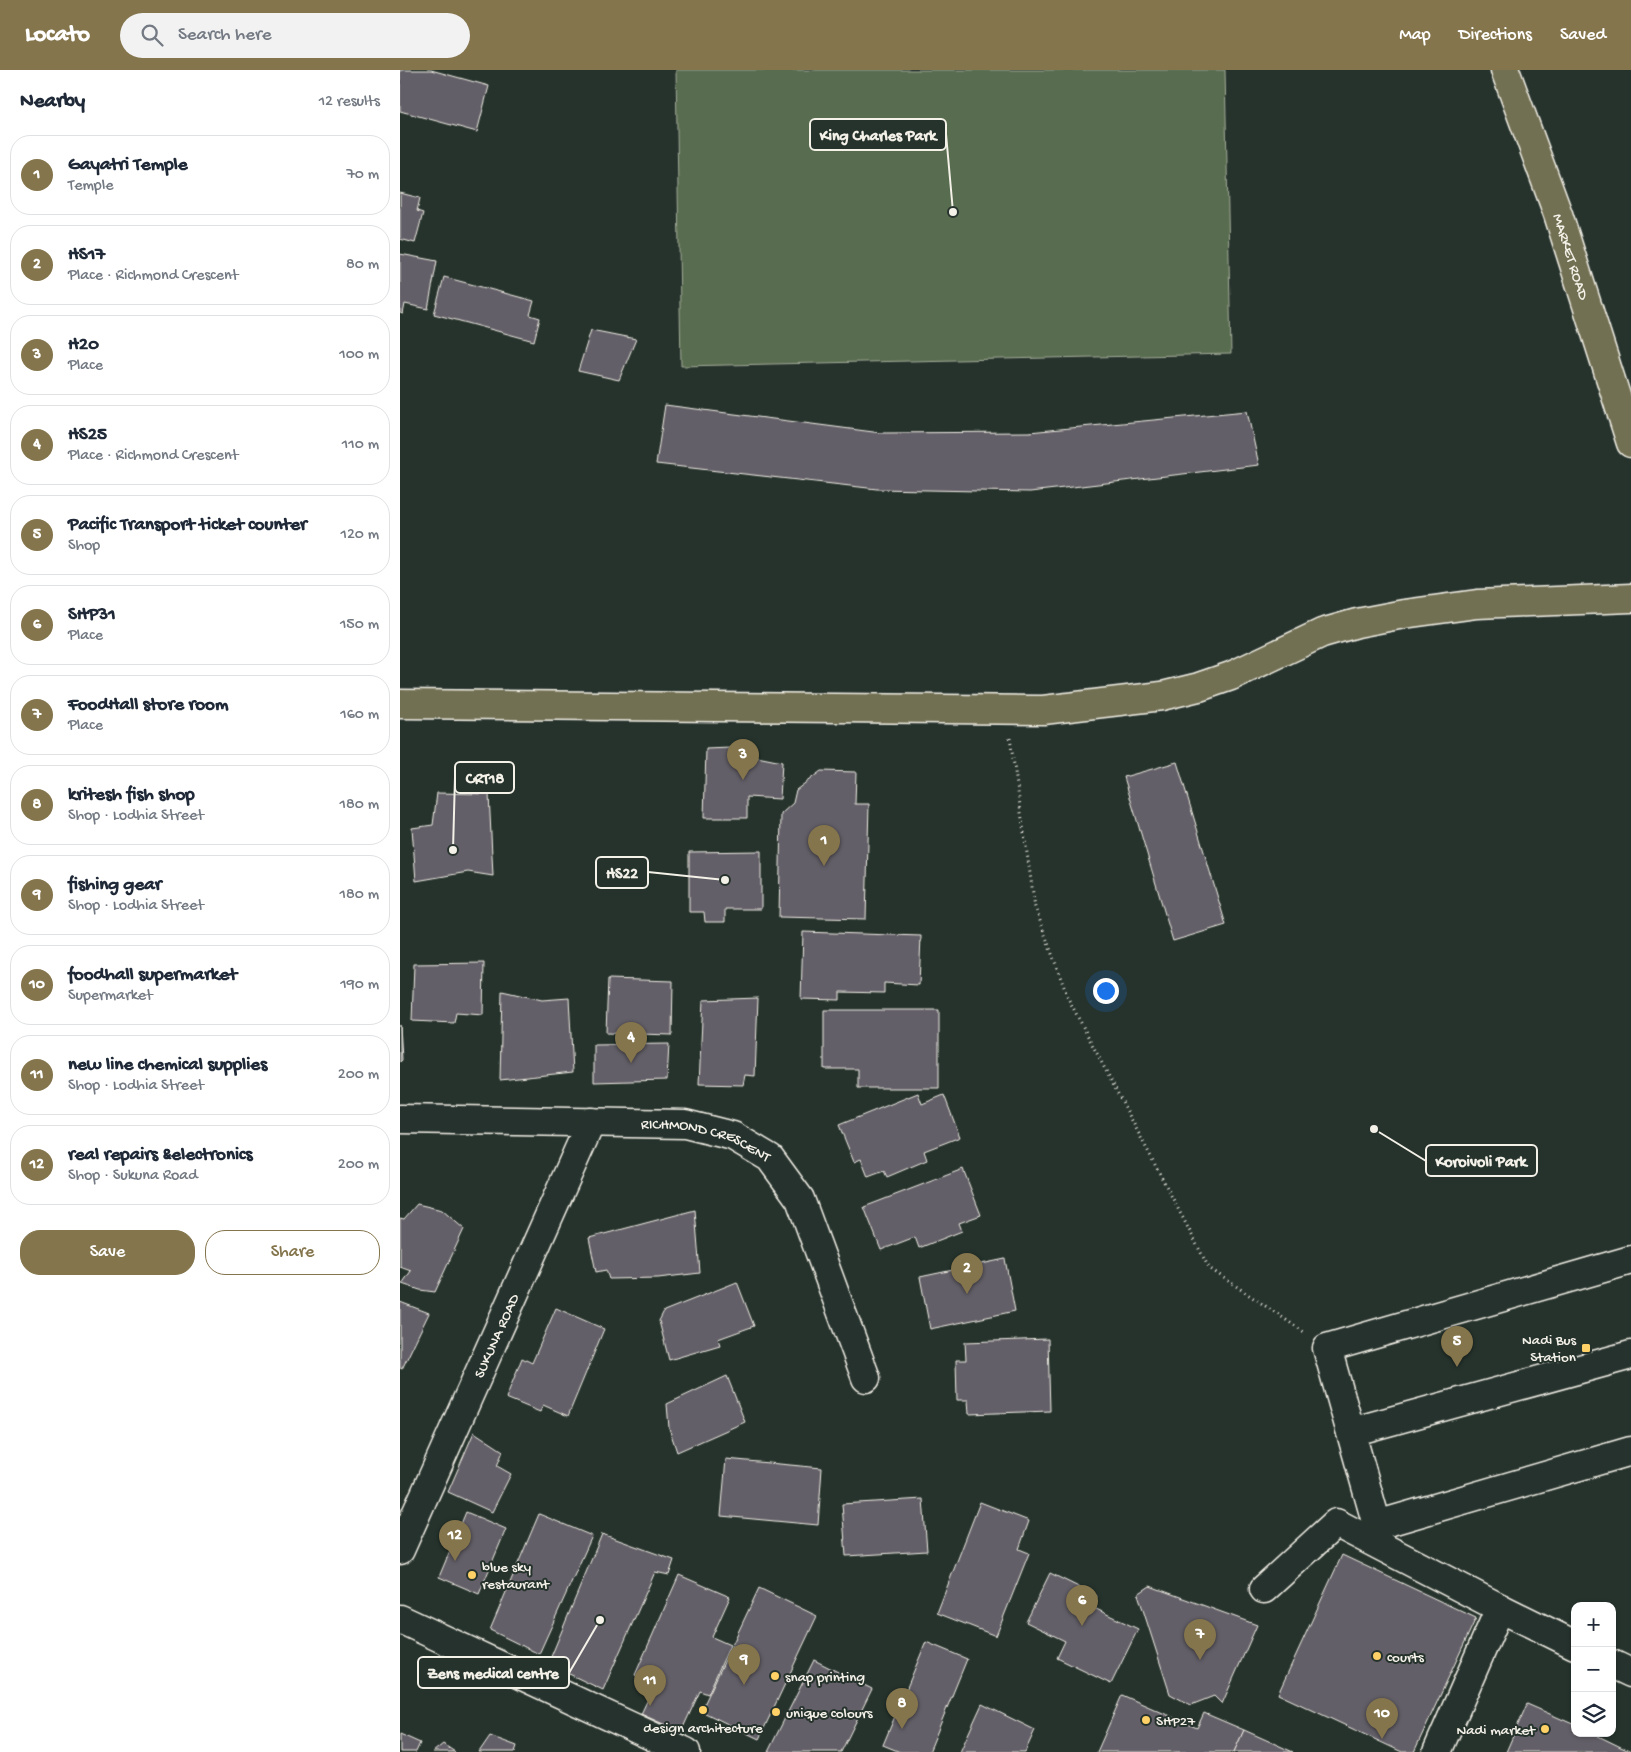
<!DOCTYPE html>
<html lang="en">
<head>
<meta charset="utf-8">
<style>
	:root { --surface:#fff; --page:#f2f2f3; --text:#1f2937; --muted:#747a83; --line:#e0e1e3; --accent:#84754c }
	body { margin:0; font-family:"Gochi Hand",sans-serif; background:var(--page); color:var(--text) }
	.controls { position:absolute; right:15px; bottom:15px; display:grid; overflow:hidden; border-radius:10px; box-shadow:0 1px 4px #0004 }
	.controls button { width:45px; height:45px; display:grid; place-items:center; padding:0; border:0; border-bottom:1px solid var(--line); background:var(--surface); color:var(--text); font:25px sans-serif }
	.you { position:absolute; left:705px; top:920px; width:18px; height:18px; margin:-12px; border:4px solid #fff; border-radius:50%; background:#1a73e8; box-shadow:0 0 0 8px #1a73e833 }
	.badge { display:grid; place-items:center; width:32px; height:32px; border-radius:50%; background:var(--accent); color:#fff; font-size:16px; font-weight:700 }
	.pin { position:absolute; translate:-50% -41px; filter:drop-shadow(0 1px 2px #0008) }
	.pin::after { content:''; position:absolute; top:26px; width:18px; height:15px; background:inherit; clip-path:polygon(0 0,100% 0,50% 100%) }
	.list { margin:0; padding:0; list-style:none }
	h2 { display:flex; justify-content:space-between; align-items:center; height:65px; margin:0; padding:0 20px; font-size:21px }
	h2 small { font-size:16px; font-weight:400; color:var(--muted) }
	.list li { display:grid; grid-template-columns:32px 1fr auto; gap:15px; align-items:center; box-sizing:border-box; height:80px; margin:0 10px 10px; padding:0 10px; border:1px solid var(--line); border-radius:20px }
	.list b { display:block; font-size:19px; white-space:nowrap }
	.list p { margin:0; font-size:16px; white-space:nowrap; color:var(--muted) }
	.list em { font-size:16px; font-style:normal; color:var(--muted) }
	.actions { display:flex; gap:10px; padding:15px 20px }
	.actions a { flex:1; padding:11px 0; border:1px solid var(--accent); border-radius:20px; text-align:center; font-size:18px; color:var(--accent) }
	.actions .main { background:var(--accent); color:#fff }
	.icon { flex:none; width:28px; height:28px; fill:none; stroke:currentColor; stroke-width:2; stroke-linecap:round; stroke-linejoin:round }
	.map { position:relative; flex:none; width:1231px; height:1682px; overflow:hidden }
	header { display:flex; align-items:center; gap:30px; box-sizing:border-box; height:70px; padding:0 25px; background:var(--accent); color:#fff }
	header strong { font-size:24px }
	nav { display:flex; gap:28px; margin-inline-start:auto; font-size:18px }
	.search { width:350px; height:45px; background:var(--page); display:flex; align-items:center; gap:12px; box-sizing:border-box; padding:0 18px; border-radius:28px; color:var(--muted); font-size:19px }
	main { display:flex }
	aside { flex:1; background:var(--surface) }
	.map>svg:first-child { display:block }
</style>
</head>
<body>
<header>
<strong>Locato</strong>
<div class="search"><svg class="icon" aria-label="search" viewBox="0 0 24 24"><circle cx="10" cy="10" r="6"/><path d="M15 15l6 6"/></svg>Search here</div>
<nav><a>Map</a><a>Directions</a><a>Saved</a></nav>
</header>
<main>
<aside>
<h2>Nearby<small>12 results</small></h2>
<ul class="list">
<li><span class="badge">1</span><div><b>Gayatri Temple</b><p>Temple</p></div><em>70 m</em></li>
<li><span class="badge">2</span><div><b>HS17</b><p>Place · Richmond Crescent</p></div><em>80 m</em></li>
<li><span class="badge">3</span><div><b>H20</b><p>Place</p></div><em>100 m</em></li>
<li><span class="badge">4</span><div><b>HS25</b><p>Place · Richmond Crescent</p></div><em>110 m</em></li>
<li><span class="badge">5</span><div><b>Pacific Transport ticket counter</b><p>Shop</p></div><em>120 m</em></li>
<li><span class="badge">6</span><div><b>SHP31</b><p>Place</p></div><em>150 m</em></li>
<li><span class="badge">7</span><div><b>FoodHall store room</b><p>Place</p></div><em>160 m</em></li>
<li><span class="badge">8</span><div><b>kritesh fish shop</b><p>Shop · Lodhia Street</p></div><em>180 m</em></li>
<li><span class="badge">9</span><div><b>fishing gear</b><p>Shop · Lodhia Street</p></div><em>180 m</em></li>
<li><span class="badge">10</span><div><b>foodhall supermarket</b><p>Supermarket</p></div><em>190 m</em></li>
<li><span class="badge">11</span><div><b>new line chemical supplies</b><p>Shop · Lodhia Street</p></div><em>200 m</em></li>
<li><span class="badge">12</span><div><b>real repairs &amp;electronics</b><p>Shop · Sukuna Road</p></div><em>200 m</em></li>
</ul>
<div class="actions"><a class="main">Save</a><a>Share</a></div>
</aside>
<div class="map">
<svg width="1231" height="1682" viewBox="0 0 1231 1682">
	<rect width="100%" height="100%" fill="#26332d"/>
	<filter id="ink" filterUnits="userSpaceOnUse"><feTurbulence type="fractalNoise" baseFrequency=".02" numOctaves="2"/><feDisplacementMap in="SourceGraphic" scale="10" xChannelSelector="R" yChannelSelector="G"/><feConvolveMatrix kernelMatrix="1 2 1 2 8 2 1 2 1" color-interpolation-filters="sRGB"/></filter>
	<g filter="url(#ink)">
		<path fill="#596c4f" stroke="#a6ae9c" d="M276,0H825L831,284L281,296Z"/>
		<g fill="#645e68" stroke="#f4f1e8">
			<path d="M0,0H31L89,16L77,62L0,41Z"/>
			<path d="M0,123L20,128L17,141L23,143L15,173L0,169Z"/>
			<path d="M0,184L37,191L28,239L5,234L3,244L0,243Z"/>
			<path d="M44,207L134,231L130,245L140,248L134,271L34,244Z"/>
			<path d="M191,260L236,269L219,310L178,301Z"/>
			<path d="M265,335L481,363L629,362L847,341L859,395L630,422L477,419L256,394Z"/>
			<path d="M355,677L357,687L382,692L380,729L347,727V748H304L306,679Z"/>
			<path d="M777,692L826,855L773,871L724,707Z"/>
			<path d="M421,701L456,702L455,734H469L466,849L379,847L381,744L393,733L396,720Z"/>
			<path d="M37,723L89,724L93,806L68,802L16,811L12,758L33,755Z"/>
			<path d="M361,781V839H325V852H305L304,842H289V782Z"/>
			<path d="M403,862L521,866L519,915L484,913V923L440,922V930L401,929Z"/>
			<path d="M84,893L83,945L56,943L54,953L12,951L14,894Z"/>
			<path d="M208,909L273,911L272,965L206,963Z"/>
			<path d="M102,921L142,930L169,928L173,1002L100,1010Z"/>
			<path d="M358,928L355,1006L345,1005L343,1015L299,1014L303,930Z"/>
			<path d="M424,940H539V1018H458V999H424Z"/>
			<path d="M0,955L2,990L0,992Z"/>
			<path d="M269,974L267,1010L194,1012V975Z"/>
			<path d="M518,1023L522,1034L544,1025L560,1067L524,1081L527,1090L487,1107L484,1101L468,1107L461,1089L454,1092L439,1055Z"/>
			<path d="M563,1099L581,1145L559,1153L562,1161L519,1178L515,1167L481,1180L464,1137Z"/>
			<path d="M17,1134L42,1140L64,1159L35,1222L20,1220L2,1214L11,1201L0,1197V1148L4,1149Z"/>
			<path d="M295,1140L300,1203L258,1208L209,1209L206,1200L196,1202L189,1168Z"/>
			<path d="M605,1189L615,1241L530,1259L520,1207Z"/>
			<path d="M337,1212L354,1256L318,1269L320,1275L269,1290L259,1251L264,1241Z"/>
			<path d="M0,1232L29,1243L2,1299L0,1298Z"/>
			<path d="M156,1238L204,1259L168,1346L143,1335L140,1342L106,1328L122,1288L132,1293Z"/>
			<path d="M648,1269L650,1341L569,1344L568,1330H557L556,1290H566L565,1272Z"/>
			<path d="M327,1306L345,1352L277,1382L269,1358L267,1334Z"/>
			<path d="M74,1362L103,1381L97,1396L111,1404L92,1442L48,1422Z"/>
			<path d="M326,1389L422,1398L418,1455L321,1446Z"/>
			<path d="M523,1429L527,1481L446,1486L442,1434Z"/>
			<path d="M580,1432L629,1451L619,1479L629,1483L596,1566L537,1543Z"/>
			<path d="M66,1442L106,1459L79,1524L39,1507Z"/>
			<path d="M139,1444L192,1466L139,1584L90,1560Z"/>
			<path d="M202,1464L274,1490L269,1505L255,1502L203,1620L148,1594Z"/>
			<path d="M942,1485L1076,1548L1014,1682H1002L878,1624Z"/>
			<path d="M650,1503L697,1526L692,1537L738,1559L711,1614L657,1588L665,1571L626,1552Z"/>
			<path d="M279,1505L330,1527L312,1567L330,1575L308,1624L300,1621L281,1662L241,1644L255,1614L235,1605Z"/>
			<path d="M750,1516L857,1555L822,1634L814,1626L791,1635L770,1624L738,1524Z"/>
			<path d="M359,1518L417,1546L359,1669L301,1641Z"/>
			<path d="M526,1572L567,1589L529,1682H500L483,1675Z"/>
			<path d="M414,1590L472,1619L441,1682H368Z"/>
			<path d="M722,1625L797,1658L804,1643L844,1660L834,1682H697Z"/>
			<path d="M582,1634L635,1660L625,1682H560Z"/>
			<path d="M1127,1634L1175,1655V1663H1192L1231,1682H1106Z"/>
			<path d="M844,1660L893,1682H834Z"/>
			<path d="M0,1664L20,1673L16,1682H0Z"/>
			<path d="M90,1666L117,1676L115,1682H79Z"/>
			<path d="M43,1674L55,1682H33Z"/>
		</g>
		<g fill="none" stroke-linecap="round" stroke-linejoin="round">
			<g stroke="#f4f1e8" stroke-width="31">
				<g id="minor">
					<path id="s1" d="M0,1049L285,1054L333,1066L370,1088L400,1129L466,1308"/>
					<path d="M1231,1190L927,1278L977,1455L1231,1381"/>
					<path d="M951,1362L1231,1285"/>
					<path id="s2" d="M0,1480L191,1052"/>
					<path d="M864,1519L936,1453L1100,1538"/>
					<path d="M0,1549L286,1682"/>
					<path d="M1212,1594L1231,1603"/>
					<path d="M1037,1682L1100,1538L1175,1575"/>
				</g>
			</g>
			<g stroke="#f4f1e8" stroke-width="31">
				<g id="major">
					<path id="s3" d="M1105,0L1158,144L1231,373"/>
					<path d="M0,634L643,640L762,626L799,617L831,606L922,563L957,553L1004,544L1077,534L1231,528"/>
				</g>
			</g>
			<path stroke="#f4f1e8" stroke-width="3" stroke-dasharray="1 4" stroke-linecap="butt" d="M610,668L635,837L668,928L809,1198L904,1262"/>
			<use href="#minor" stroke="#26332d" stroke-width="28"/>
			<use href="#major" stroke="#716f52" stroke-width="28"/>
		</g>
	</g>
	<g fill="#ffd166" stroke="#26332d" stroke-width="2">
		<rect x="1181" y="1273" width="10" height="10" rx="2.5"/>
		<circle cx="72" cy="1505" r="5"/>
		<circle cx="977" cy="1586" r="5"/>
		<circle cx="375" cy="1606" r="5"/>
		<circle cx="303" cy="1640" r="5"/>
		<circle cx="376" cy="1642" r="5"/>
		<circle cx="746" cy="1650" r="5"/>
		<circle cx="1145" cy="1659" r="5"/>
	</g>
	<g text-anchor="middle" stroke-width="4" stroke-linejoin="round" paint-order="stroke">
		<g font-size="15" fill="#f4f1e8" stroke="#26332d">
			<text dy="5" stroke="none"><textPath href="#s3" startOffset="198">MARKET ROAD</textPath></text>
			<text dy="5" stroke="none"><textPath href="#s1" startOffset="309">RICHMOND CRESCENT</textPath></text>
			<text dy="5" stroke="none"><textPath href="#s2" startOffset="235">SUKUNA ROAD</textPath></text>
		</g>
		<g font-size="15" fill="#f4f1e8" stroke="#26332d" text-anchor="start">
			<text x="1176" y="1274" text-anchor="end">Nadi Bus<tspan x="1176" dy="17">Station</tspan></text>
			<text x="82" y="1501">blue sky<tspan x="82" dy="17">restaurant</tspan></text>
			<text x="987" y="1591">courts</text>
			<text x="385" y="1611">snap printing</text>
			<text x="386" y="1647">unique colours</text>
			<text x="756" y="1655">SHP27</text>
			<text x="303" y="1662" text-anchor="middle">design architecture</text>
			<text x="1135" y="1664" text-anchor="end">Nadi market</text>
		</g>
	</g>
	<path fill="none" stroke="#f4f1e8" stroke-width="2" d="M553 142L546 64M53 780L55 707M325 810L248 802M974 1059L1026 1091M200 1550L169 1603"/>
	<g fill="#f4f1e8" stroke="#26332d" stroke-width="2">
		<circle cx="553" cy="142" r="5"/>
		<circle cx="53" cy="780" r="5"/>
		<circle cx="325" cy="810" r="5"/>
		<circle cx="974" cy="1059" r="5"/>
		<circle cx="200" cy="1550" r="5"/>
	</g>
	<g fill="#26332d" stroke="#f4f1e8" stroke-width="2">
		<rect x="410" y="49" width="136" height="31" rx="5"/>
		<rect x="55" y="692" width="59" height="31" rx="5"/>
		<rect x="196" y="787" width="52" height="31" rx="5"/>
		<rect x="1026" y="1075" width="111" height="31" rx="5"/>
		<rect x="18" y="1587" width="151" height="31" rx="5"/>
	</g>
	<g font-size="16" text-anchor="middle" font-weight="bold" fill="#f4f1e8">
		<text x="478" y="70">King Charles Park</text>
		<text x="85" y="713">CRT18</text>
		<text x="222" y="808">HS22</text>
		<text x="1081" y="1096">Koroivoli Park</text>
		<text x="93" y="1608">Zens medical centre</text>
	</g>
</svg>
<div class="controls">
<button>+</button>
<button>−</button>
<button><svg class="icon" aria-label="layers" viewBox="0 0 24 24"><path d="M12 4l9 5-9 5-9-5zM3 14l9 5 9-5"/></svg></button>
</div>
<div class="you"></div>
<div class="pin badge" style="left:424px;top:796px">1</div>
<div class="pin badge" style="left:567px;top:1224px">2</div>
<div class="pin badge" style="left:343px;top:710px">3</div>
<div class="pin badge" style="left:231px;top:993px">4</div>
<div class="pin badge" style="left:1057px;top:1297px">5</div>
<div class="pin badge" style="left:682px;top:1556px">6</div>
<div class="pin badge" style="left:800px;top:1590px">7</div>
<div class="pin badge" style="left:502px;top:1659px">8</div>
<div class="pin badge" style="left:344px;top:1615px">9</div>
<div class="pin badge" style="left:982px;top:1669px">10</div>
<div class="pin badge" style="left:250px;top:1636px">11</div>
<div class="pin badge" style="left:55px;top:1491px">12</div>
</div>
</main>
</body>
</html>
